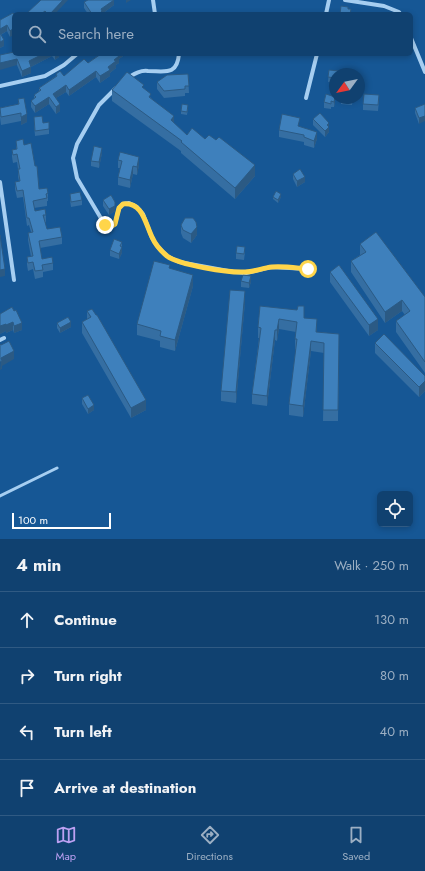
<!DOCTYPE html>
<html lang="en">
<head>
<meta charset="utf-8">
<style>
	:root { --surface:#104170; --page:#194875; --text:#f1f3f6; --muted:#9cafc3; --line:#305a83; --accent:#bca0f2 }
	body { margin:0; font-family:Jost,sans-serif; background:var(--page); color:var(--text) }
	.controls { position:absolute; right:12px; bottom:12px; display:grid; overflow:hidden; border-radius:6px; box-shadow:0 2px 6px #0003 }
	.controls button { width:36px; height:36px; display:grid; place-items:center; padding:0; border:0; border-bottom:1px solid var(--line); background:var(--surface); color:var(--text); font:20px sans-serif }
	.compass { position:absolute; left:329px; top:68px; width:36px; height:36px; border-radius:50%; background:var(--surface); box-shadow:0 2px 6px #0003; rotate:237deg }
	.scale { position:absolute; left:12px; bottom:10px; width:99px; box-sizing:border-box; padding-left:4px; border:2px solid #fff; border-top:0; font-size:11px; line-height:14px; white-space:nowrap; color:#fff; -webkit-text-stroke:3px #165795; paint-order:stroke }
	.stop { position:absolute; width:12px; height:12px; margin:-9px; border:3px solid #ffd54a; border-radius:50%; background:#fff }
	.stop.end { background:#ffd54a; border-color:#fff; box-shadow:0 1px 4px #0008 }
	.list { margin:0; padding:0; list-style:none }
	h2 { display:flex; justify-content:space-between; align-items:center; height:52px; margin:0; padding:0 16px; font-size:17px }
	h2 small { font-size:13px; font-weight:400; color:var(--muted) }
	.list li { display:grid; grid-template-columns:26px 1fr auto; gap:12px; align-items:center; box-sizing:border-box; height:56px; padding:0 16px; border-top:1px solid var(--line) }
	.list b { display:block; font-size:15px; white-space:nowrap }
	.list em { font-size:13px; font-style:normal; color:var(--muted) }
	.icon { flex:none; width:22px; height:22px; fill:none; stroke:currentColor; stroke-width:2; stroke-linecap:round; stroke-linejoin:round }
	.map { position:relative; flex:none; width:425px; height:539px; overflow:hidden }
	.search { position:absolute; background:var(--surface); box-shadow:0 2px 6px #0003; left:12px; right:12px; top:12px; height:44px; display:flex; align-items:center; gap:10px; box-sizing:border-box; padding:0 14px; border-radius:6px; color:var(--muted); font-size:15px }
	.sheet { height:276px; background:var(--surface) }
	nav { display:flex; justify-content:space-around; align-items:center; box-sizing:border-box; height:56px; border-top:1px solid var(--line); background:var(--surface); font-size:11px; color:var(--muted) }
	nav a { display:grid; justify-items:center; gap:2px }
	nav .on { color:var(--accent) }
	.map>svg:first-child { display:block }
</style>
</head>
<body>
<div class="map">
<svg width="425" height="539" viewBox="0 0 425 539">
	<rect width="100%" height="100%" fill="#165795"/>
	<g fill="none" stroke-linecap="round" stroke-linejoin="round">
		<path stroke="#a6cef1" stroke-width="3" d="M0,496L57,468"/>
		<g stroke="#a6cef1" stroke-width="4">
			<path d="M153,0L155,14"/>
			<path d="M345,0L384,6L399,12L400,14"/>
			<path d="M326,14L329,0"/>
			<path d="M411,38L425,72"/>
			<path d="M127,78C134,74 140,70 148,71C165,71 177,76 179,54"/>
			<path d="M0,86L45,76L64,65L77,54"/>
			<path d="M116,88L99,105L77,144L73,158L77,178L105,225L110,227L115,224L119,208L123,204L129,203L137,207L143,214L152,238L158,247L167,256L179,262L234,272L246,273L271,267L308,269"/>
			<path d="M306,98L317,54"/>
			<path d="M0,182L14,280"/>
			<path d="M0,340L4,338"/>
		</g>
	</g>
	<g fill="#356ea2">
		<path d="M84,2L114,5L102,14H88L84,8Z"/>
		<path d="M13,13L10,37L7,31L1,35L4,46L0,48V20Z"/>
		<path d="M14,54H59V57L55,60L52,56L31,67V73L22,77L17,65Z"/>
		<path d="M99,54H126L119,59V63L116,65V68L110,73V76L100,83L96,77L69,96L66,92L56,98L60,111L56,114L49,104L35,113L31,107V101L34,99V95L39,91V88L56,76V74L64,76L88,63L99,55Z"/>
		<path d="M329,70L339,71V74H335V83L328,82Z"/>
		<path d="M188,74L189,93H185V96L164,98L157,89V82Z"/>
		<path d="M144,89L151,98L174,124L187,135L205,139L255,176L235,199L181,153V151L112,101V90Z"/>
		<path d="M326,94L335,102L334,107H331V109L324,108V102Z"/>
		<path d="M341,98H353L352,105L341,104Z"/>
		<path d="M18,99L27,122L21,125V121L1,125L0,117V108L18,104Z"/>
		<path d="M379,100L378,111L363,110V104Z"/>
		<path d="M425,104L419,124L415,113V108Z"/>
		<path d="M188,108L187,115L181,114V111Z"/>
		<path d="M34,117L49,129V134L35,136L34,123Z"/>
		<path d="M313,119L329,123V132L325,137L313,125Z"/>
		<path d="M299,126L317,139L314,148L304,145V142L279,137V130Z"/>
		<path d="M16,141L24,145L39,189L48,193V201H47V206L34,208L35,211L46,215V222H45L47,229L62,237V244L40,248L42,259L53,263V270L43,272V277L35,279L33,269L28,271L27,265V257H31L28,240V233L31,232L29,225L27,226L23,197L17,198L15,189V182L19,181L18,177V169L17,162L13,163L12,157V150L16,149Z"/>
		<path d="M102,153L99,168L91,166V161Z"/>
		<path d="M118,160L139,165L137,175L133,174L130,188L118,185V177L120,168H118Z"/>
		<path d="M293,174L305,182L297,187L293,179Z"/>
		<path d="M70,194L82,200V205L71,207L70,200Z"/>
		<path d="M273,197H281L278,203L273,199Z"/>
		<path d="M103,200L115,208V211L109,215L103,206Z"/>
		<path d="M181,225L197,235L191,243L183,238L181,233Z"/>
		<path d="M122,242V253L119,259L110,256V250Z"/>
		<path d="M360,244L425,297V373L396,332V321L405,315L402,311L385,323L351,272V261L360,255Z"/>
		<path d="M245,252L244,260L236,259V253Z"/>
		<path d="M170,268L193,286L175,351L160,347V341L137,335V324Z"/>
		<path d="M330,272L378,330L369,336L330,282Z"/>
		<path d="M241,281L251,282L249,288L241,287Z"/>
		<path d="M245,302L236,403L221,401V391Z"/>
		<path d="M260,306L304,318L317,330V332L339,334L338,421H323L324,353L311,351L303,417L289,415V404L296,349H295V339L296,332L279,329L277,341L275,340L267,406L252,404V394L259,338H258V327Z"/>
		<path d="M12,307L22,330L14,333L13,330L6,333V331L0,334V314Z"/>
		<path d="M87,311L146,410L131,418L82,333V322L87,319Z"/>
		<path d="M57,323L71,327L60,333L57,328Z"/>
		<path d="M375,343L425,376V391L419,397L375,353Z"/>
		<path d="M82,398L94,410L88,414L82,404Z"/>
	</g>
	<g fill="#2b5a84">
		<path d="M63,0H68L55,14H50Z"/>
		<path d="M114,0V5L102,14H99L101,9Z"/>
		<path d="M126,0H131L126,3Z"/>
		<path d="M7,25V31L0,35V29Z"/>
		<path d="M14,28V35L10,37V31Z"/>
		<path d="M4,40V46L0,48V42Z"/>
		<path d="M43,54H52V56L31,67V73L22,77V71L29,61Z"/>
		<path d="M55,54H59V57L55,60Z"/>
		<path d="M118,54H126L119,59V63L116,65V68L110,73V76L100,83V76L114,60Z"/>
		<path d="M17,59V65L0,70V63Z"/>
		<path d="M96,71V77L69,96V90Z"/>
		<path d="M66,85V92L53,100V94Z"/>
		<path d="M49,97V104L35,113V106Z"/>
		<path d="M335,97V102L334,107V102Z"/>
		<path d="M60,104V111L56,114V107Z"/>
		<path d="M27,114V122L21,125V117Z"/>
		<path d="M174,116V126L171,120Z"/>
		<path d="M425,116V121L419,124V118Z"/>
		<path d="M329,123V132L325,137V131L327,125Z"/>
		<path d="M317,132V139L314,148V141Z"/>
		<path d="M102,148V153L99,168V162Z"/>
		<path d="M139,157V165L137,175V167Z"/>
		<path d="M255,165V176L235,199V188Z"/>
		<path d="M133,166V174L130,188V180Z"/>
		<path d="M305,177V182L297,187V181Z"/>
		<path d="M281,194V197L278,203V200Z"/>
		<path d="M115,202V211L109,215V209Z"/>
		<path d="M197,227V235L191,243V234Z"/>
		<path d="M122,247V253L119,259V254Z"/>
		<path d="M5,269V276L0,277V270Z"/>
		<path d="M193,275V286L175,351V340Z"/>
		<path d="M251,276V282L249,288V283Z"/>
		<path d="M245,291V302L236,403V392Z"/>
		<path d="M402,300V311L385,323V312Z"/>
		<path d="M279,319V329L277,341V330Z"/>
		<path d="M317,319V330L316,343V332Z"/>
		<path d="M378,319V330L369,336V325Z"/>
		<path d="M13,322V330L6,333V325Z"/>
		<path d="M71,322V327L60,333V328Z"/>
		<path d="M22,323V330L14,333V326Z"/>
		<path d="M6,324V331L0,334V326Z"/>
		<path d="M275,330V340L267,406V396Z"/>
		<path d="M311,341V351L303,417V406Z"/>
		<path d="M14,351V359L2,366V369L0,370L1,358Z"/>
		<path d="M425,381V391L419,397V387Z"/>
		<path d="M146,400V410L131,418V408Z"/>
		<path d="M94,405V410L88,414V409Z"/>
	</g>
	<g fill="#3e80bc" stroke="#2b5a84">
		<path d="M41,0H63L50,14H48L45,11L41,14H28L27,13Z"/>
		<path d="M88,0H114L101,9L102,11L99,14H92L84,2Z"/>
		<path d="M341,6L348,7V9H351L350,14H340Z"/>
		<path d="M13,13L14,14V28L10,31L7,25L0,29V20Z"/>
		<path d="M0,33L4,40L0,42Z"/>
		<path d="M14,52V54H43L29,61L31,67L22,71L17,59L0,63V55Z"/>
		<path d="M101,54H118L119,56L114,60L116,61L108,67L110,70L100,76L96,71L69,90L66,85L53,94L60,104L56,107L49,97L35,106L31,101L36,97L34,95L41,90L39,88L57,76L56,74L60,71L64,76L84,59L88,63Z"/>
		<path d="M329,70L339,71V74H335V78L328,77Z"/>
		<path d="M127,72L144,85L142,87L151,94L149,97L174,116L171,120L187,135L192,128L205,139L209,135L216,140L219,137L255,165L235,188L181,142L182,141L112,90Z"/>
		<path d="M188,74L189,86H185V89L164,91L157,82L167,75Z"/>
		<path d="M326,94L335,97L334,102L331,101V104L324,102Z"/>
		<path d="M364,94L379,95L378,105L363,104Z"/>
		<path d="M24,98L27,114L21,117V113L1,117L0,108L19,104L18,99Z"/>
		<path d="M341,98H353L352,100Z"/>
		<path d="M182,104L188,105L187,112L181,111Z"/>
		<path d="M425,104V116L419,118L415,108Z"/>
		<path d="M320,113L329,123L327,125L329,127L325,131L313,119Z"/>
		<path d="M282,114L300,118L298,126L317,132L314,141L304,137V135L279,130Z"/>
		<path d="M42,116L43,123L49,122V129L35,131L34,117Z"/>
		<path d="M23,139L24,145L31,143L35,166H37L39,189L47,188L48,193L46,194L47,198L33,201L35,211L45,209L46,215H43L47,229L60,227L62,237L39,241L42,259L52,257L53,263L42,265L43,270L35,271L33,262L28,263L27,257L33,256L28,233L33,232L29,218H27L23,190L17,191L15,182L20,181L18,169H20L17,154L13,155L12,150L17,149L16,141Z"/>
		<path d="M94,146L102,148L99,162L91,161Z"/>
		<path d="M120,152L139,157L137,167L133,166L130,180L118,177L122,161L118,160Z"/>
		<path d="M300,169L305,177L297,181L293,174Z"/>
		<path d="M276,191L281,194L278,200L273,197Z"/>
		<path d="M80,192L82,200L71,202L70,194Z"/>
		<path d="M111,195L115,202V206L109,209L103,200Z"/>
		<path d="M185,218H193L196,222L197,227L191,234L183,230L181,225Z"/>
		<path d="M376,232L425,297V362L396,321L410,311L402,300L385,312L351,261L366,252L360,244Z"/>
		<path d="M0,235L5,269L0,270Z"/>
		<path d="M114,239L122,242L120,246L122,247L119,254L110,250Z"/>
		<path d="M237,246L245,247L244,254L236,253Z"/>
		<path d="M154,261L170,265L169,268L193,275L175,340L160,336L161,331L137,324Z"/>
		<path d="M339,265L378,319L369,325L330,272Z"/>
		<path d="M243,275L251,276L249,283L241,281Z"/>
		<path d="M230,290L245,291L236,392L221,391Z"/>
		<path d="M260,306L297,310L298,306H304V318L317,319L316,332L339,334L338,410H323L324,343L311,341L303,406L289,404L297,339H295L297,322L279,319L277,330H275L267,396L252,394L261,328L258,327Z"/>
		<path d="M12,307L14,311L16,310L22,323L14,326L13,322L6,325V324L0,326V314Z"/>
		<path d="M92,309L96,315H97L146,400L131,408L82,322L91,317L87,311Z"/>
		<path d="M68,317L71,322L60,328L57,323Z"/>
		<path d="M384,334L425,376V381L419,387L375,343Z"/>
		<path d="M9,341L14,351L1,358L2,361L0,362V344L1,345Z"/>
		<path d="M88,395L94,405L88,409L82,398Z"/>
	</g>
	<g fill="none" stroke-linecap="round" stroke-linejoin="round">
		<path stroke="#ffd54a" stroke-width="5" d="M105,225L110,227L115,224L119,208L123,204C143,202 145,223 152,237C155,244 161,251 167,256C179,265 229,273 245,272C254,272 262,268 272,267C284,266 296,268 308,269"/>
	</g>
</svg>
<div class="controls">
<button><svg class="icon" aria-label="locate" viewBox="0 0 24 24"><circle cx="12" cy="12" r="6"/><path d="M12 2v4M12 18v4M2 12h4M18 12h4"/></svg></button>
</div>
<svg class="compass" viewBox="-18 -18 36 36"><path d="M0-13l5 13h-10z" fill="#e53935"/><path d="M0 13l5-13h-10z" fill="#9cafc3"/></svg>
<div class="scale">100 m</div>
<div class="stop" style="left:308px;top:269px"></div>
<div class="stop end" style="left:105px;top:225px"></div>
<div class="search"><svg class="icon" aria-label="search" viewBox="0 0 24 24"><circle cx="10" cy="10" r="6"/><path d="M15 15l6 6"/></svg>Search here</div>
</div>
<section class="sheet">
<h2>4 min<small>Walk · 250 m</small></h2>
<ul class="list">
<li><svg class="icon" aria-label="ahead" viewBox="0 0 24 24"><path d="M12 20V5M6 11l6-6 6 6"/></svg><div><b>Continue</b></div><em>130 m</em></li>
<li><svg class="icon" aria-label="right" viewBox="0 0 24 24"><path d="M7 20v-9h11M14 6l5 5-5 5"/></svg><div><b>Turn right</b></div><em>80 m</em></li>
<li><svg class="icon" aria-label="left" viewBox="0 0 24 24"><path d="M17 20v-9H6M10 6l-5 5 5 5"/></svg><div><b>Turn left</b></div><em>40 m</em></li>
<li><svg class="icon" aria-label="arrive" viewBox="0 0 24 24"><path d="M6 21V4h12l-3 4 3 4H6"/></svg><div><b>Arrive at destination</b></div></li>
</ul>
</section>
<nav>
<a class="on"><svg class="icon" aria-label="map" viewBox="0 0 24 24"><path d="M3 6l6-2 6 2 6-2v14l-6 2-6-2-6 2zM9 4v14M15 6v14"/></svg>Map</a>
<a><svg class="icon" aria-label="directions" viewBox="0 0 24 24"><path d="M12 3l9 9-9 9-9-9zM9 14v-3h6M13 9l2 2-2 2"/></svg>Directions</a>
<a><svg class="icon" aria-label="saved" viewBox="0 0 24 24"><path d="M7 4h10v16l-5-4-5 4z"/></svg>Saved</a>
</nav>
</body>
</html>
